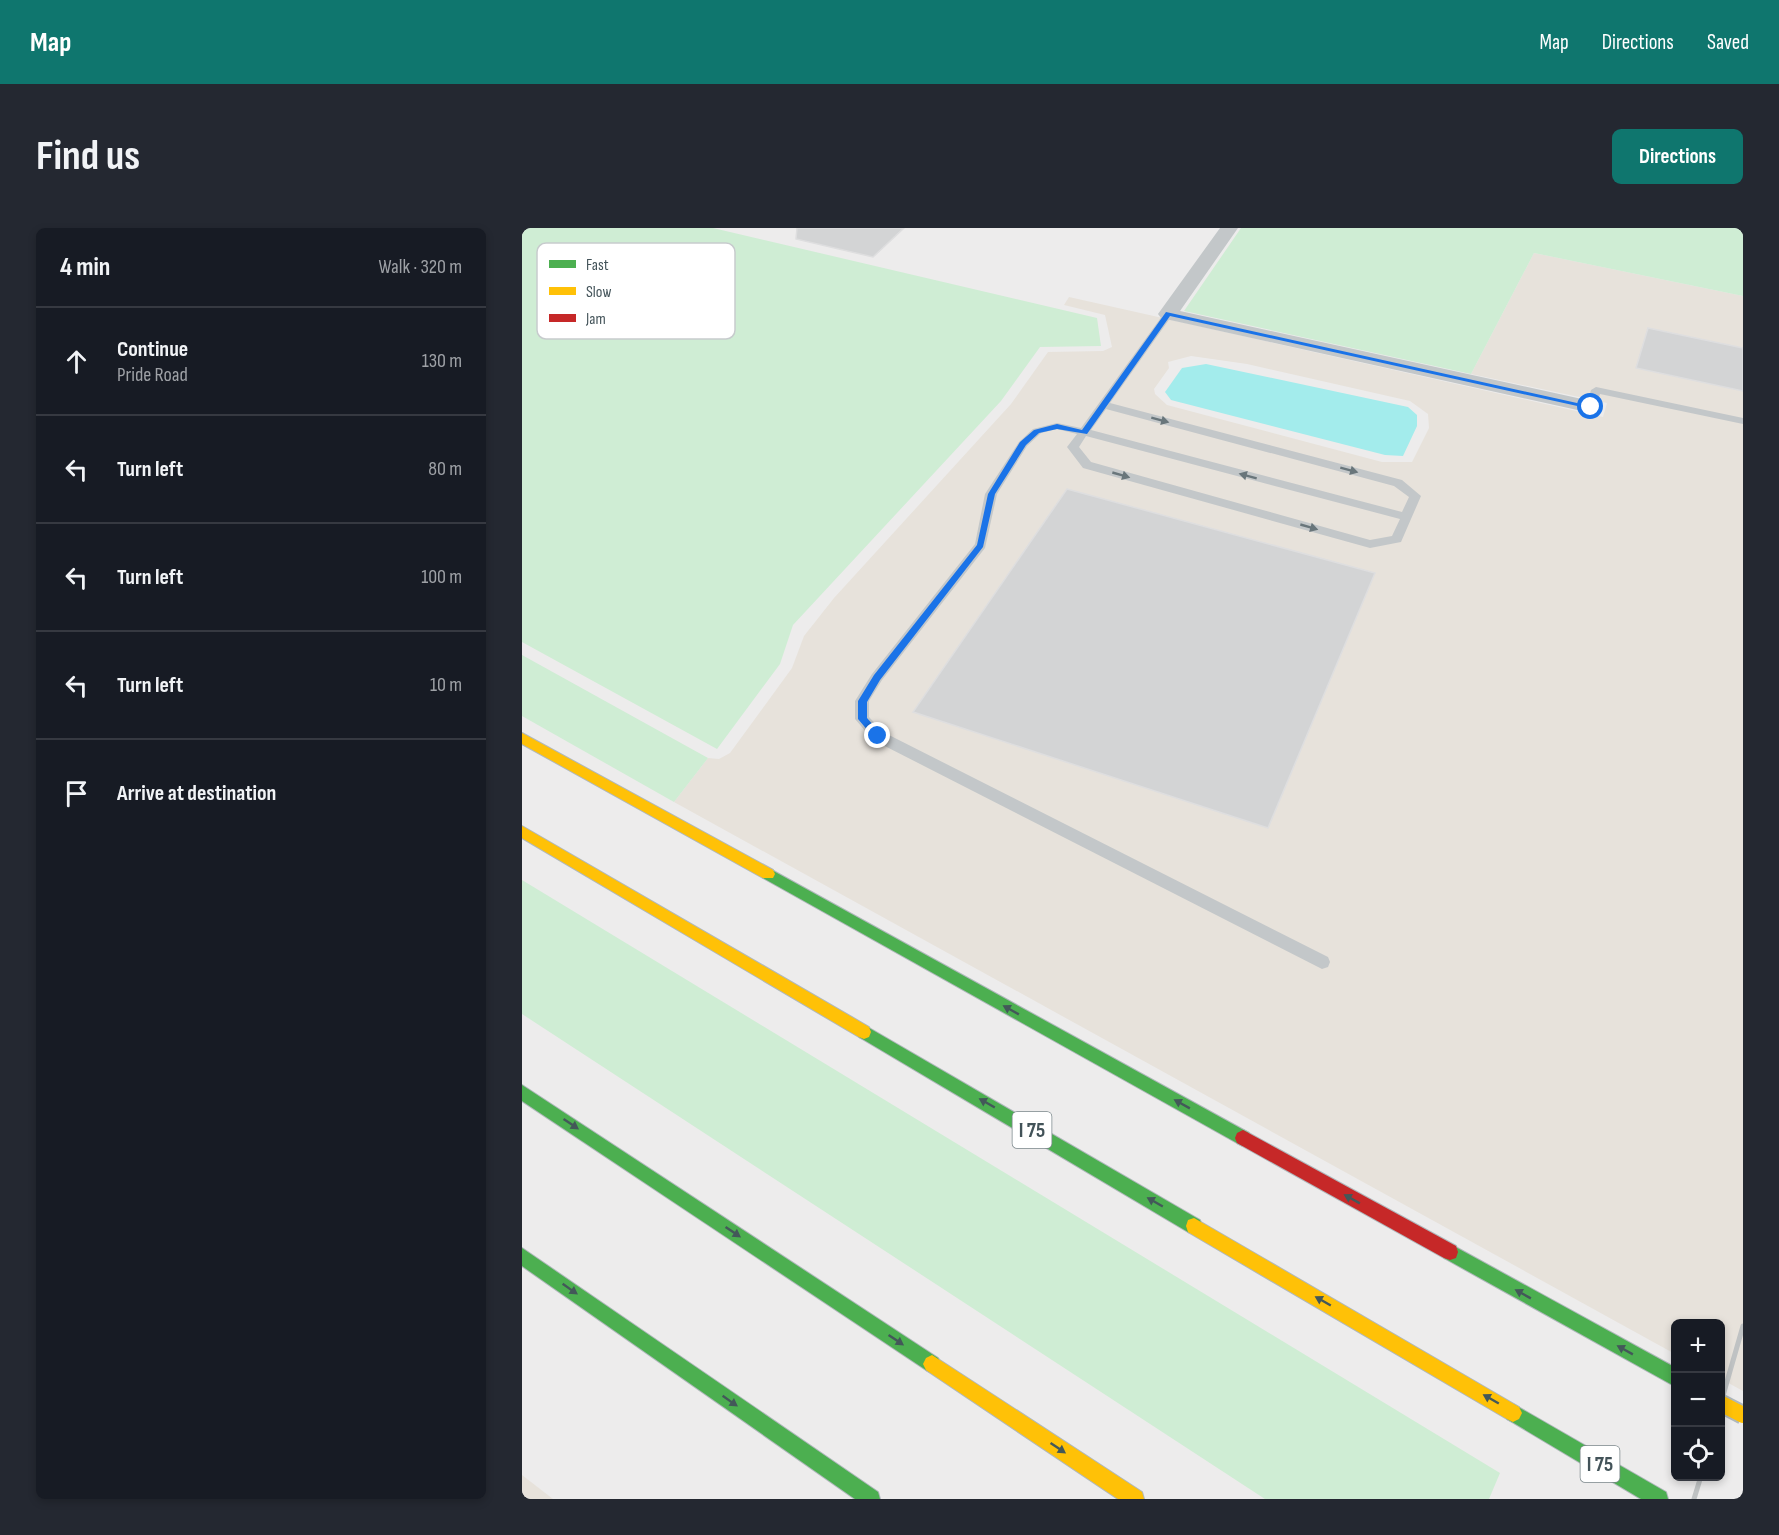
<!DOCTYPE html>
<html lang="en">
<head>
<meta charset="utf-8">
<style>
	:root { --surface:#171b24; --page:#242831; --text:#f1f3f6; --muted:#9ea1a6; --line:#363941; --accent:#0f766e }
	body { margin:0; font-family:"Sofia Sans Condensed",sans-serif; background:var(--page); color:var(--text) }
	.controls { position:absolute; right:18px; bottom:18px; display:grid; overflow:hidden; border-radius:9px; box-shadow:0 3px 9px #0003 }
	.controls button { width:54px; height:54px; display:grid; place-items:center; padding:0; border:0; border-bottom:2px solid var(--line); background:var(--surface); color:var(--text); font:30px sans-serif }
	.stop { position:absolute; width:18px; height:18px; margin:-14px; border:4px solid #1a73e8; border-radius:50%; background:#fff }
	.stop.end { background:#1a73e8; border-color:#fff; box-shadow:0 2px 6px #0008 }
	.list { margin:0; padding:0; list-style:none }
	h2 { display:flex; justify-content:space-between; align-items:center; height:78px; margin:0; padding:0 24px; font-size:26px }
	h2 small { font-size:20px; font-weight:400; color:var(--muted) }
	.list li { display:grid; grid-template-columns:39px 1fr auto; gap:18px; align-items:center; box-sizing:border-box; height:108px; padding:0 24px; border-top:2px solid var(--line) }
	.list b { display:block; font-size:22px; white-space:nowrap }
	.list p { margin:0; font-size:20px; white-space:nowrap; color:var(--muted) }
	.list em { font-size:20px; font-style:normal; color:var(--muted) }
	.icon { flex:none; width:33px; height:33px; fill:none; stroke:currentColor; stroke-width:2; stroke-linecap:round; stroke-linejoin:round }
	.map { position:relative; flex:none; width:1221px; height:1271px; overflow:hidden; border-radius:9px }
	header { display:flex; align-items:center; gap:36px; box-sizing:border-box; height:84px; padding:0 30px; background:var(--accent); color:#fff }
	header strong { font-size:28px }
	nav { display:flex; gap:33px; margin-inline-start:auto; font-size:21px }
	.intro { display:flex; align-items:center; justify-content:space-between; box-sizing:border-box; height:144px; padding:0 36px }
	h1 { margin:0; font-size:42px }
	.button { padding:15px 27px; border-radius:9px; background:var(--accent); color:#fff; font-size:21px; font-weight:700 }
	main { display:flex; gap:36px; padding:0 36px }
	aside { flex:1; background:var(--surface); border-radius:9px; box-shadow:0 3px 9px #0003 }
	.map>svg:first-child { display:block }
</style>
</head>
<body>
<header>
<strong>Map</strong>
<nav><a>Map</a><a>Directions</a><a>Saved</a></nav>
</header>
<div class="intro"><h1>Find us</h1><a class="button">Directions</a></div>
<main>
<aside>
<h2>4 min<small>Walk · 320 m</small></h2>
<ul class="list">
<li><svg class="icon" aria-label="ahead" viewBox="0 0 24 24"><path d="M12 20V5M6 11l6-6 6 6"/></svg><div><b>Continue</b><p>Pride Road</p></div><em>130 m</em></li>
<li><svg class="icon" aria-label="left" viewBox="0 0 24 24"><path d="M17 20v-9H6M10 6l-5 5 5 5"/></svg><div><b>Turn left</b></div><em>80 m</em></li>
<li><svg class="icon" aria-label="left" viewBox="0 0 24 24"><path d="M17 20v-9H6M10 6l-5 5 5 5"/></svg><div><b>Turn left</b></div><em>100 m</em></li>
<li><svg class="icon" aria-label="left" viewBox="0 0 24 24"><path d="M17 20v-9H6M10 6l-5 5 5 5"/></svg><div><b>Turn left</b></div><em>10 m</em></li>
<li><svg class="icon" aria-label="arrive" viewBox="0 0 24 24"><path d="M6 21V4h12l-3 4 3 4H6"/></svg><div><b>Arrive at destination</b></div></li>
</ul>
</aside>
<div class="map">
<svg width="1221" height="1271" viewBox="0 0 1221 1271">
	<rect width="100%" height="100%" fill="#edecec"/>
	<g fill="#e7e2db" fill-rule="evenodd">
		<path d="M1012,25L1221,68V1163L1199,1151L1198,1096H1154L1153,1126L152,574L186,530L197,531L208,525L270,440L282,408L312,370L489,176L526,124L581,123L590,119L583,87L542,77L547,69L1081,189L1085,175L949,146ZM669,128L725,136L888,173L906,186L907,200L890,234H860L645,177L633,166L632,161L647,140L646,134Z"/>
		<path d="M0,1247L31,1271H0Z"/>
	</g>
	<g fill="#cfedd4">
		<path d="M0,0H191L575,90L579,118L518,119L479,173L271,397L258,436L195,521L0,414Z"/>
		<path d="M719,0H1221V68L1012,25L949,146L662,83Z"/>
		<path d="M0,427L186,530L152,574L0,488Z"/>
		<path d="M0,652L978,1245L967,1271H743L0,786Z"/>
	</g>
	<path fill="#a3ecec" d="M684,136L886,179L895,187V198L881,228L863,227L649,172L643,164L660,140Z"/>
	<g fill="#d3d4d5" stroke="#dededf" stroke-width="1.5">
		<path d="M275,0H382L351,29L274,11Z"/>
		<path d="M1126,100L1221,120V163L1114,140Z"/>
		<path d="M545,261L853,345L746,600L391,484Z"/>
	</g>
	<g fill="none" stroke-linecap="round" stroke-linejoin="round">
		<g stroke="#b0b8bc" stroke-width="2">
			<g id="fast">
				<path d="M246,640L727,905L729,910L727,915L721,918L715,915L241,650L239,646L241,642Z"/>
				<path d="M342,797L678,992L680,998L678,1004L672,1006L666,1004L337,809L335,804L337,799Z"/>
				<path d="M0,857L416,1130L419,1136L416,1142L410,1145L404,1142L0,873Z"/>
				<path d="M928,1016L1154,1140V1159L922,1030L920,1024L922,1018Z"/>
				<path d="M0,1020L356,1264L358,1271H333L0,1038Z"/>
				<path d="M991,1176L1144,1264L1146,1271H1119L985,1191L982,1185L985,1179Z"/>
			</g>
		</g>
		<g stroke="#b0b8bc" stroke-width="2">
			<g id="slow">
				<path d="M0,505L251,642L253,646L251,650H241L0,516Z"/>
				<path d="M0,598L347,799L349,804L347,809L342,811L337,809L0,610Z"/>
				<path d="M672,990L997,1179L1000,1185L997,1191L991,1194L985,1191L666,1004L664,998L666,992Z"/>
				<path d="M410,1127L620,1264L622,1271H596L404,1142L401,1136L404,1130Z"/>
			</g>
		</g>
		<g stroke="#b0b8bc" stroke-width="2">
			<path id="jam" d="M721,902L934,1018L936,1024L934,1030L928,1032L922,1030L715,915L713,910L715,905Z"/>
		</g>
		<g fill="#c3c7c9" fill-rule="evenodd">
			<path d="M643,84L651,86L588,175L880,252L899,268L879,314L848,320L561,240L545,219L555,206L535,201L519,205L505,218L475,266L463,320L360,452L347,473V489L361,504L806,729L808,734L806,739L800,741L351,512L333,491V473L350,446L453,316L463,266L497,214L511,201L535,195L559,200ZM584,181L872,258L887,269L880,284L569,202ZM564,208L878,291L870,308L848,312L569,234L557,219Z"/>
			<path d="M1074,159L1221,190V196L1078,166L1073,181H1065L1064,179L1069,162Z"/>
		</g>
		<path fill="#c3c7c9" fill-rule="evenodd" d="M698,0H716L658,83L1069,173L1077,174L1080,179L1077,184L1069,185L639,90L636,86Z"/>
		<use href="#fast" fill="#4caf50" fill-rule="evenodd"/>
		<use href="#slow" fill="#ffc107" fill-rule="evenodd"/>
		<use href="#jam" fill="#c62828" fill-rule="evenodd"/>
		<g stroke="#bfc2c3" stroke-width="5">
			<path d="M1198,1178L1221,1098"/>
			<path d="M1172,1271L1179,1248"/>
		</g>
		<g stroke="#b0b8bc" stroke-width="20" stroke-linecap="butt">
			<path id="slow-bridge" d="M1198,1175L1221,1187"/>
		</g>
		<use href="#slow-bridge" stroke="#ffc107" stroke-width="16"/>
	</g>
	<defs><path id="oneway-solid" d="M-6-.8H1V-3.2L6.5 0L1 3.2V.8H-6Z" transform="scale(1.5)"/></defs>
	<g fill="#69767b">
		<use href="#oneway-solid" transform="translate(638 192) rotate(15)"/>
		<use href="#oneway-solid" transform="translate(827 242) rotate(15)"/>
		<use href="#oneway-solid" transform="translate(599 247) rotate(16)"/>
		<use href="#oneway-solid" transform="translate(726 248) rotate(-165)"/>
		<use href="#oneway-solid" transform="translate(787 299) rotate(16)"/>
	</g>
	<g fill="#435859">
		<use href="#oneway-solid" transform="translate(489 782) rotate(-151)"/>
		<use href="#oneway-solid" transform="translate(465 875) rotate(-150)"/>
		<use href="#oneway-solid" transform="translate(660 876) rotate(-151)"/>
		<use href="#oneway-solid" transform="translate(49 896) rotate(34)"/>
		<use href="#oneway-solid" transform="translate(830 971) rotate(-151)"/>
		<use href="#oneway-solid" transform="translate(633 974) rotate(-150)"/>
		<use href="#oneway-solid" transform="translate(211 1004) rotate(34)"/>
		<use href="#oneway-solid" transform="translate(48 1061) rotate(35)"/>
		<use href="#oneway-solid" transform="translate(1001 1066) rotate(-151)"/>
		<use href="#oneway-solid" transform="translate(801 1073) rotate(-150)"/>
		<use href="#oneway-solid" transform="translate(374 1112) rotate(34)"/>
		<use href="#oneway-solid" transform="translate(1103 1122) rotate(-151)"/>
		<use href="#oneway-solid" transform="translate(969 1171) rotate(-150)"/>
		<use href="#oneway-solid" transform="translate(208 1173) rotate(35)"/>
		<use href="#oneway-solid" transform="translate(536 1220) rotate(34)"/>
	</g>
	<path fill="#1a73e8" d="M644,84L1073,179L1069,181L648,88L565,206L535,201L517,205L504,217L473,266L461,319L358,452L345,474V490L361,508L353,511L336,491V473L352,447L455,317L466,266L498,214L512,202L535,196L560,202Z"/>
	<g text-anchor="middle" stroke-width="4.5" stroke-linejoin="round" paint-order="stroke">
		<g fill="#fff" stroke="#7b878b" stroke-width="1.5">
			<rect x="490.5" y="884" width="39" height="36" rx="4.5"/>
			<rect x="1058.5" y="1218" width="39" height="36" rx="4.5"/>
		</g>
		<g font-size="21" font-weight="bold" fill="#435359">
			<text x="510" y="909">I 75</text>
			<text x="1078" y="1243">I 75</text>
		</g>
	</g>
	<rect x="15" y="15" width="198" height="96" rx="9" fill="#fff" stroke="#c7cbcd" stroke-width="1.5"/>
	<rect x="27" y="32" width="27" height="8" fill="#4caf50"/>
	<rect x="27" y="59" width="27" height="8" fill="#ffc107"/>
	<rect x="27" y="86" width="27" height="8" fill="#c62828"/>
	<g font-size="16" fill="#435359">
		<text x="64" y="42">Fast</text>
		<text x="64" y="69">Slow</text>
		<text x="64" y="96">Jam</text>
	</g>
</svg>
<div class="controls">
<button>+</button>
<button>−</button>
<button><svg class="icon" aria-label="locate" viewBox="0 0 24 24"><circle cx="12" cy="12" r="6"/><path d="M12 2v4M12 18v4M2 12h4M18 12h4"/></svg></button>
</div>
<div class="stop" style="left:1069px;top:179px"></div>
<div class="stop end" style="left:356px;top:508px"></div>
</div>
</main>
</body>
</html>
